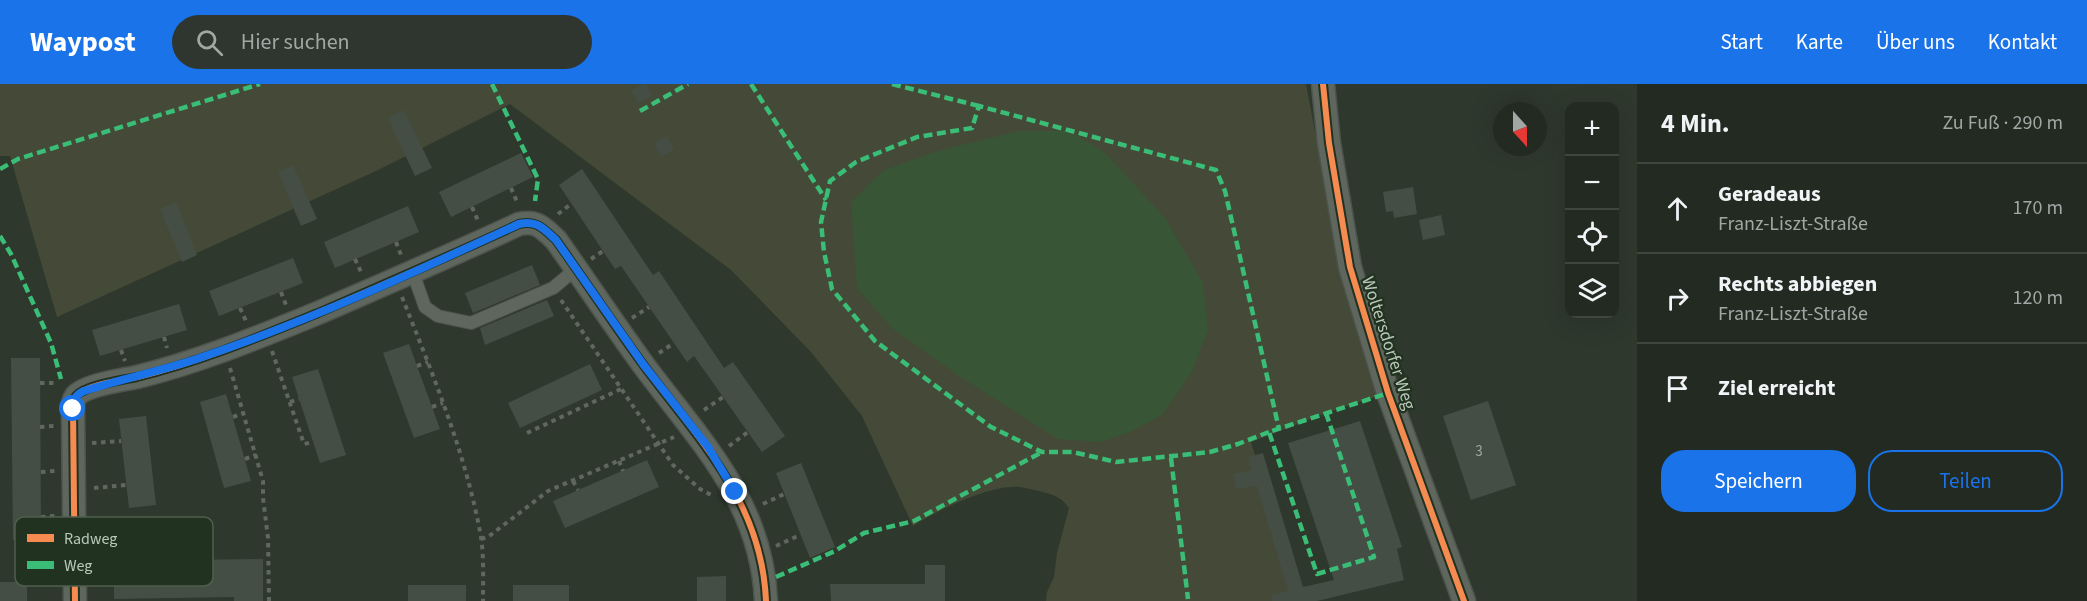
<!DOCTYPE html>
<html lang="de">
<head>
<meta charset="utf-8">
<style>
	:root { --surface:#222a22; --page:#2e362f; --text:#f1f3f6; --muted:#a2a7a5; --line:#3f4640; --accent:#1a73e8 }
	body { margin:0; font-family:"Source Sans 3",sans-serif; background:var(--page); color:var(--text) }
	.controls { position:absolute; right:18px; top:18px; display:grid; overflow:hidden; border-radius:12px; box-shadow:0 6px 24px #0002 }
	.controls button { width:54px; height:54px; display:grid; place-items:center; padding:0; border:0; border-bottom:2px solid var(--line); background:var(--surface); color:var(--text); font:30px sans-serif }
	.compass { position:absolute; left:1493px; top:18px; width:54px; height:54px; border-radius:50%; background:var(--surface); box-shadow:0 6px 24px #0002; rotate:159deg }
	.stop { position:absolute; width:18px; height:18px; margin:-14px; border:4px solid #1a73e8; border-radius:50%; background:#fff }
	.stop.end { background:#1a73e8; border-color:#fff; box-shadow:0 2px 6px #0008 }
	.list { margin:0; padding:0; list-style:none }
	h2 { display:flex; justify-content:space-between; align-items:center; height:78px; margin:0; padding:0 24px; font-size:26px }
	h2 small { font-size:20px; font-weight:400; color:var(--muted) }
	.list li { display:grid; grid-template-columns:39px 1fr auto; gap:18px; align-items:center; box-sizing:border-box; height:90px; padding:0 24px; border-top:2px solid var(--line) }
	.list b { display:block; font-size:22px; white-space:nowrap }
	.list p { margin:0; font-size:20px; white-space:nowrap; color:var(--muted) }
	.list em { font-size:20px; font-style:normal; color:var(--muted) }
	.actions { display:flex; gap:12px; padding:18px 24px }
	.actions a { flex:1; padding:14px 0; border:2px solid var(--accent); border-radius:24px; text-align:center; font-size:21px; color:var(--accent) }
	.actions .main { background:var(--accent); color:#fff }
	.icon { flex:none; width:33px; height:33px; fill:none; stroke:currentColor; stroke-width:2; stroke-linecap:round; stroke-linejoin:round }
	.map { position:relative; flex:none; width:1637px; height:517px; overflow:hidden }
	header { display:flex; align-items:center; gap:36px; box-sizing:border-box; height:84px; padding:0 30px; background:var(--accent); color:#fff }
	header strong { font-size:28px }
	nav { display:flex; gap:33px; margin-inline-start:auto; font-size:21px }
	.search { width:420px; height:54px; background:var(--page); display:flex; align-items:center; gap:15px; box-sizing:border-box; padding:0 21px; border-radius:33px; color:var(--muted); font-size:22px }
	main { display:flex }
	aside { flex:1; background:var(--surface) }
	.map>svg:first-child { display:block }
</style>
</head>
<body>
<header>
<strong>Waypost</strong>
<div class="search"><svg class="icon" aria-label="search" viewBox="0 0 24 24"><circle cx="10" cy="10" r="6"/><path d="M15 15l6 6"/></svg>Hier suchen</div>
<nav><a>Start</a><a>Karte</a><a>Über uns</a><a>Kontakt</a></nav>
</header>
<main>
<div class="map">
<svg width="1637" height="517" viewBox="0 0 1637 517">
	<rect width="100%" height="100%" fill="#2e382d"/>
	<path fill="#444a37" d="M0,0H1306L1335,153L1388,309L1326,329L1251,358L1301,517H1046L1047,508L1054,493L1057,469L1069,424C1060,412 1054,411 1039,407C1033,406 1026,404 1020,403C991,400 938,426 913,442L862,332L811,268L731,186L510,20L376,87L57,233L10,72H0Z"/>
	<path fill="#385636" d="M1019,47H1070L1105,69L1165,134L1203,199L1208,245L1193,286L1163,330L1132,347L1101,358L1058,355L959,292L892,244L857,204L851,118L884,86L941,66Z"/>
	<g fill="#454e44">
		<path d="M643,0H646L652,12L638,19L631,6Z"/>
		<path d="M404,26L432,84L415,92L388,34Z"/>
		<path d="M667,52L674,65L662,73L654,60Z"/>
		<path d="M521,69L533,93L451,133L439,108Z"/>
		<path d="M293,81L317,135L301,142L278,88Z"/>
		<path d="M582,85L653,191L659,187L724,284L733,278L785,352L762,368L694,272L687,278L621,182L615,185L559,101Z"/>
		<path d="M1413,103L1417,130L1394,134L1393,127L1386,128L1383,108Z"/>
		<path d="M176,118L197,171L182,178L160,125Z"/>
		<path d="M408,122L419,148L335,184L324,158Z"/>
		<path d="M1441,131L1445,151L1423,156L1419,136Z"/>
		<path d="M293,174L303,199L219,232L209,207Z"/>
		<path d="M532,181L540,201L473,229L465,209Z"/>
		<path d="M547,216L554,232L485,261L480,244Z"/>
		<path d="M179,220L187,246L100,272L92,246Z"/>
		<path d="M409,260L440,345L414,354L383,269Z"/>
		<path d="M11,274H40L41,456H13Z"/>
		<path d="M590,280L602,306L520,344L508,319Z"/>
		<path d="M318,285L346,371L320,379L292,293Z"/>
		<path d="M226,310L251,397L224,404L200,318Z"/>
		<path d="M1488,317L1516,401L1471,416L1443,332Z"/>
		<path d="M146,332L156,421L129,424L119,335Z"/>
		<path d="M1360,337L1402,463L1397,465L1404,496L1317,517H1272L1271,511L1288,507L1257,402L1236,405L1233,390L1252,386L1248,373L1263,369L1303,503L1334,496L1288,359Z"/>
		<path d="M647,376L659,403L565,444L553,417Z"/>
		<path d="M801,379L835,463L810,474L776,389Z"/>
		<path d="M263,475V517H234V513L114,515V490H122V477Z"/>
		<path d="M925,481H945V517H831L830,500H925Z"/>
		<path d="M726,492V517H697V493Z"/>
		<rect x="0" y="498" width="27" height="19"/>
		<rect x="408" y="501" width="58" height="16"/>
		<rect x="513" y="501" width="56" height="16"/>
	</g>
	<g fill="none" stroke-linecap="round" stroke-linejoin="round">
		<g stroke="#4d544c" stroke-width="14">
			<path id="lane" d="M413,189L425,223L438,232L471,239L553,204L576,185"/>
		</g>
		<g stroke="#4d544c" stroke-width="25">
			<g id="street">
				<path d="M1323,0L1329,59L1350,183L1388,309L1464,517"/>
				<path d="M75,517L73,325C73,320 73,316 76,312C85,301 123,296 137,293C199,278 259,253 318,229C385,200 452,171 519,140C537,136 543,144 556,156C585,197 613,239 642,279C698,355 762,417 766,517"/>
			</g>
		</g>
		<g stroke="#5f675e" stroke-width="4" stroke-dasharray="4.5 4.5" stroke-linecap="butt">
			<path d="M511,104L518,120"/>
			<path d="M472,123L479,139"/>
			<path d="M558,130L571,120"/>
			<path d="M396,158L401,171"/>
			<path d="M355,175L361,188"/>
			<path d="M591,175L603,167"/>
			<path d="M281,208L286,221"/>
			<path d="M402,213C433,291 466,370 481,453C484,473 483,496 483,517"/>
			<path d="M561,216L673,381L700,405L713,412"/>
			<path d="M240,224L246,237"/>
			<path d="M632,234L649,223"/>
			<path d="M164,253L167,264"/>
			<path d="M121,266L125,277"/>
			<path d="M272,267L304,360L313,358"/>
			<path d="M659,269L674,259"/>
			<path d="M417,282L428,278"/>
			<path d="M230,284L263,397V414L268,454L269,517"/>
			<path d="M40,299H57"/>
			<path d="M290,318L299,315"/>
			<path d="M432,323L443,319"/>
			<path d="M704,326L723,313"/>
			<path d="M233,333L244,329"/>
			<path d="M40,343L54,342"/>
			<path d="M527,349L621,305"/>
			<path d="M92,359L121,357"/>
			<path d="M729,362L748,348"/>
			<path d="M245,375L256,371"/>
			<path d="M619,377L623,387"/>
			<path d="M41,388L55,387"/>
			<path d="M573,397L578,406"/>
			<path d="M94,404L126,401"/>
			<path d="M763,420L784,410"/>
			<path d="M41,433L55,432"/>
			<path d="M481,455L488,453L548,407L674,353"/>
			<path d="M776,462L800,451"/>
		</g>
		<use href="#lane" stroke="#5e665d" stroke-width="12"/>
		<use href="#street" stroke="#5e665d" stroke-width="22"/>
		<g stroke="#3abd76" stroke-width="4.5" stroke-dasharray="9 4.5" stroke-linecap="butt">
			<path d="M492,0L538,95L535,117"/>
			<path d="M751,0L826,116"/>
			<path d="M892,0L979,22"/>
			<path d="M640,27L688,0"/>
			<path d="M0,85L18,75L260,0"/>
			<path d="M0,152L11,170L51,259L61,295"/>
			<path d="M1326,329L1374,473L1317,490L1269,348L1388,309"/>
			<path d="M1269,348L1238,360L1210,368L1116,378L1073,368H1042L991,343L875,257L832,205L824,168L821,138L830,97L856,78L917,53L972,44L979,22L1216,86L1225,107L1279,345"/>
			<path d="M1171,374L1188,515"/>
			<path d="M776,493L835,467L864,449L914,437L1042,368"/>
		</g>
		<g stroke="#223221" stroke-width="10">
			<g id="cycleway">
				<path d="M1323,0L1329,59L1350,183L1388,309L1464,517"/>
				<path d="M75,517L73,325C73,320 73,316 76,312C85,301 123,296 137,293C199,278 259,253 318,229C385,200 452,171 519,140C537,136 543,144 556,156C585,197 613,239 642,279C698,355 762,417 766,517"/>
			</g>
		</g>
		<use href="#cycleway" stroke="#f68b52" stroke-width="6"/>
	</g>
	<g fill="none" stroke-linecap="round" stroke-linejoin="round">
		<path stroke="#1a73e8" stroke-width="8" d="M73,325C74,316 75,311 84,307C123,294 163,287 202,273C311,236 415,188 519,140C537,136 543,144 556,156L643,280L708,363L735,408"/>
	</g>
	<g text-anchor="middle" stroke-width="4.5" stroke-linejoin="round" paint-order="stroke">
		<g font-size="15" fill="#9caa9b">
			<text x="1479" y="372">3</text>
		</g>
		<g font-size="18" fill="#b9c8b8" stroke="#223221">
			<text transform="translate(1389 259) rotate(72)" y="6">Woltersdorfer Weg</text>
		</g>
	</g>
	<rect x="15" y="433" width="198" height="69" rx="9" fill="#223221" stroke="#4f5f4e" stroke-width="1.5"/>
	<rect x="27" y="450" width="27" height="8" fill="#f68b52"/>
	<rect x="27" y="477" width="27" height="8" fill="#3abd76"/>
	<g font-size="16" fill="#b9c8b8">
		<text x="64" y="460">Radweg</text>
		<text x="64" y="487">Weg</text>
	</g>
</svg>
<div class="controls">
<button>+</button>
<button>−</button>
<button><svg class="icon" aria-label="locate" viewBox="0 0 24 24"><circle cx="12" cy="12" r="6"/><path d="M12 2v4M12 18v4M2 12h4M18 12h4"/></svg></button>
<button><svg class="icon" aria-label="layers" viewBox="0 0 24 24"><path d="M12 4l9 5-9 5-9-5zM3 14l9 5 9-5"/></svg></button>
</div>
<svg class="compass" viewBox="-18 -18 36 36"><path d="M0-13l5 13h-10z" fill="#e53935"/><path d="M0 13l5-13h-10z" fill="#a2a7a5"/></svg>
<div class="stop" style="left:73px;top:325px"></div>
<div class="stop end" style="left:735px;top:408px"></div>
</div>
<aside>
<h2>4 Min.<small>Zu Fuß · 290 m</small></h2>
<ul class="list">
<li><svg class="icon" aria-label="ahead" viewBox="0 0 24 24"><path d="M12 20V5M6 11l6-6 6 6"/></svg><div><b>Geradeaus</b><p>Franz-Liszt-Straße</p></div><em>170 m</em></li>
<li><svg class="icon" aria-label="right" viewBox="0 0 24 24"><path d="M7 20v-9h11M14 6l5 5-5 5"/></svg><div><b>Rechts abbiegen</b><p>Franz-Liszt-Straße</p></div><em>120 m</em></li>
<li><svg class="icon" aria-label="arrive" viewBox="0 0 24 24"><path d="M6 21V4h12l-3 4 3 4H6"/></svg><div><b>Ziel erreicht</b></div></li>
</ul>
<div class="actions"><a class="main">Speichern</a><a>Teilen</a></div>
</aside>
</main>
</body>
</html>
